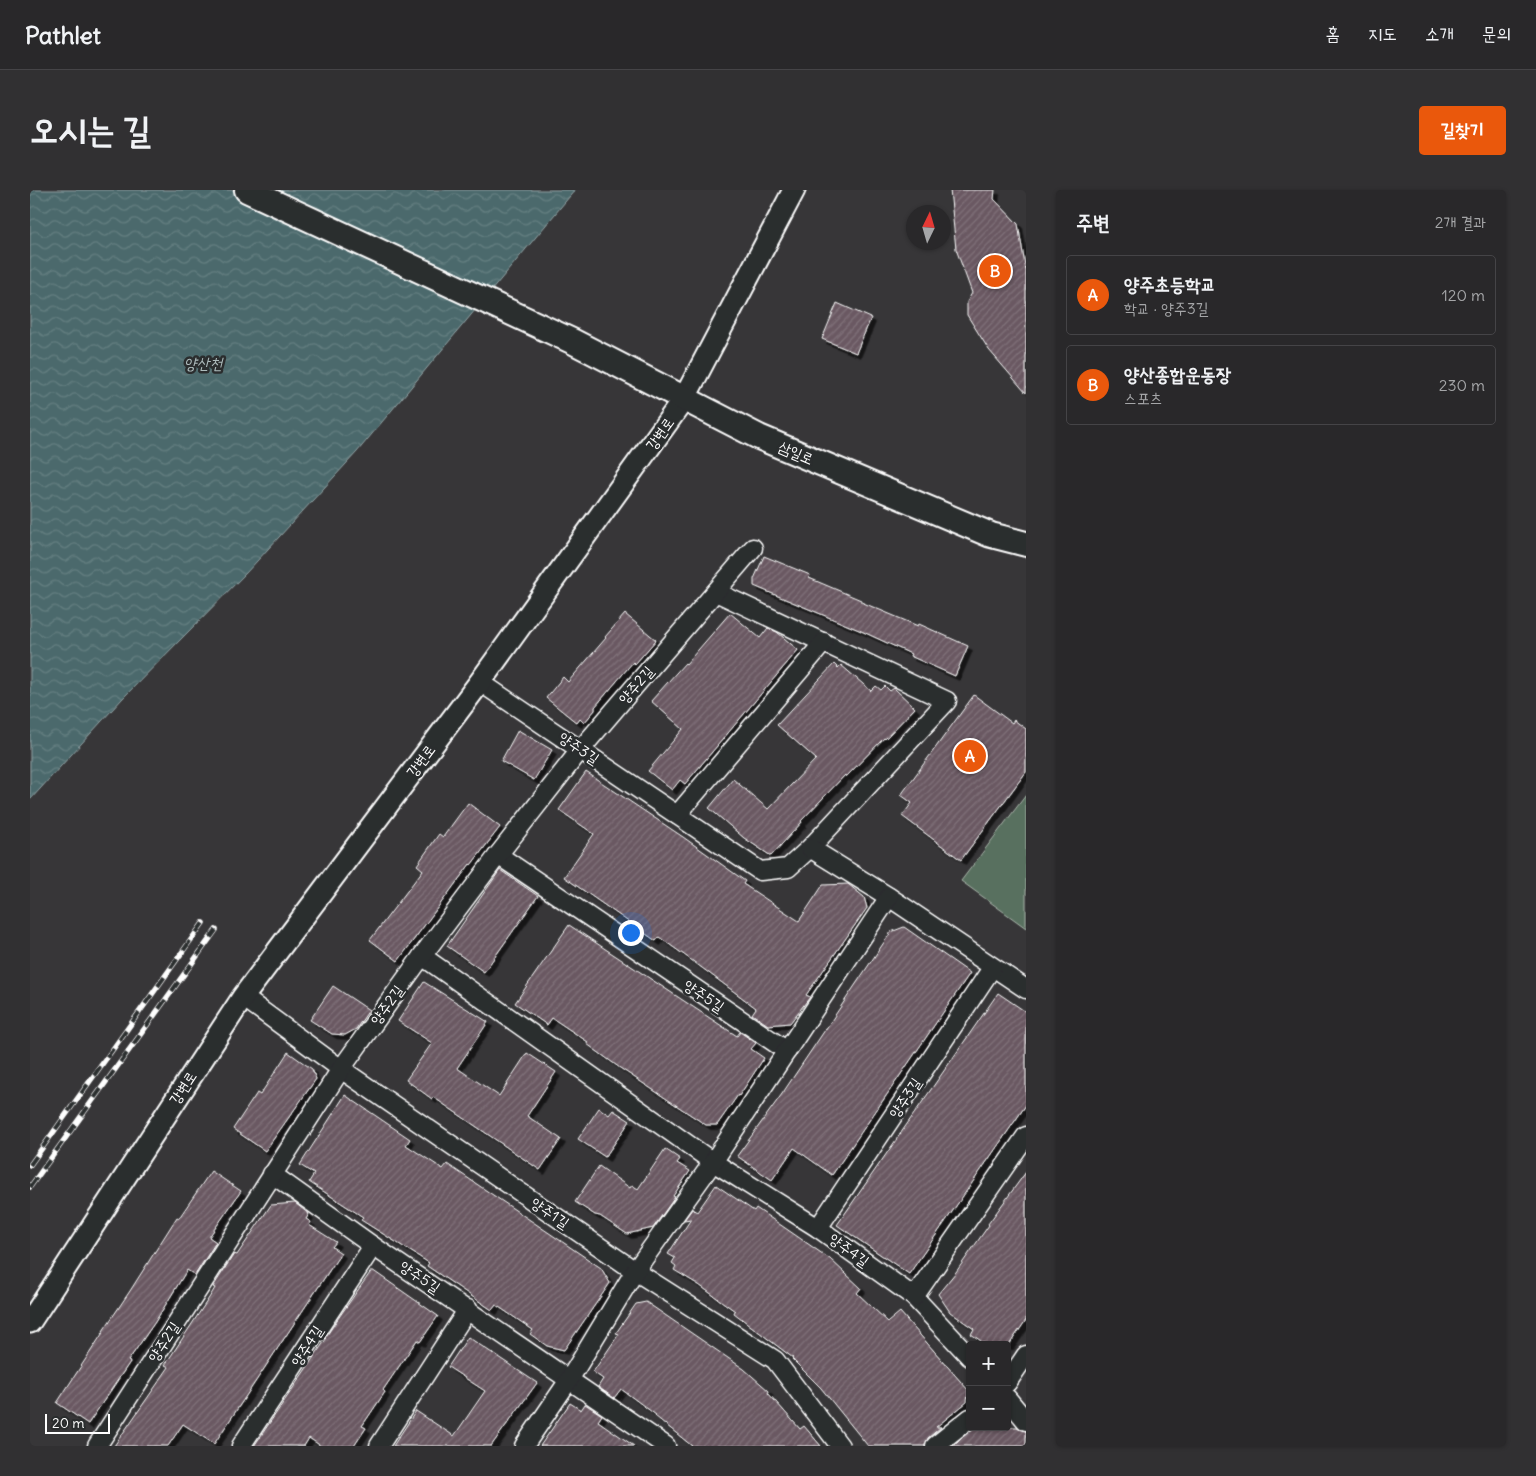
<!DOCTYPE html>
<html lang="ko">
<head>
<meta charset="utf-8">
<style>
	:root { --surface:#29282a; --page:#313032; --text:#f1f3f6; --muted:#a5a6a8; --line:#454447; --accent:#ea580c }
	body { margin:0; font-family:Delius,"Poor Story",sans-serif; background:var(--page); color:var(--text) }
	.controls { position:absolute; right:15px; bottom:15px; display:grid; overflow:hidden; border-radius:5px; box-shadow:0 1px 4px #0004 }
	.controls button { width:45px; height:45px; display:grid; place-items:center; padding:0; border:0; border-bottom:1px solid var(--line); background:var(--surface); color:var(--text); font:25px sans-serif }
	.compass { position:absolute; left:876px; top:15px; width:45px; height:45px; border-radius:50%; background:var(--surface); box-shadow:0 1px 4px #0004; rotate:5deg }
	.scale { position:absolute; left:15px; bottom:12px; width:65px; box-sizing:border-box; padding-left:5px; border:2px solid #fff; border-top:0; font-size:14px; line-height:18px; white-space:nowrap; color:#fff; -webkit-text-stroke:4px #2a2d2e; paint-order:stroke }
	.you { position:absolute; left:600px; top:742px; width:18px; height:18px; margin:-12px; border:4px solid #fff; border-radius:50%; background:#1a73e8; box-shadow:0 0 0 8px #1a73e833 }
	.badge { display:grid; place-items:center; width:32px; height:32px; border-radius:50%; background:var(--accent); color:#fff; font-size:16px; font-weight:700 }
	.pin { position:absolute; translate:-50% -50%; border:2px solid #fff; box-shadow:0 1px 5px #0006 }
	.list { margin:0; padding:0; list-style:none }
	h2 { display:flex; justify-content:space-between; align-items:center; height:65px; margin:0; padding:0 20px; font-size:21px }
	h2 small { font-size:16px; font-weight:400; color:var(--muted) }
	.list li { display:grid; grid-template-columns:32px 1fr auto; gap:15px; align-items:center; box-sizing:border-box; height:80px; margin:0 10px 10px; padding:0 10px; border:1px solid var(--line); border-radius:5px }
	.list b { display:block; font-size:19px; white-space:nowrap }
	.list p { margin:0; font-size:16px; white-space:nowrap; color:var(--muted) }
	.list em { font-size:16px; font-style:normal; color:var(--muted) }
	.map { position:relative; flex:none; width:996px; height:1256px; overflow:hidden; border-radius:5px }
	header { display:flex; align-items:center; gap:30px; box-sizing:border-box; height:70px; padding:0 25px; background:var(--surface); border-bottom:1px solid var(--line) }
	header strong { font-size:24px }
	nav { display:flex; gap:28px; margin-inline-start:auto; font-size:18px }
	.intro { display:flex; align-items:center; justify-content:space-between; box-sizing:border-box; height:120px; padding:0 30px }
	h1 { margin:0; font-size:35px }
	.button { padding:12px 22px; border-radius:5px; background:var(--accent); color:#fff; font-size:18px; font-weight:700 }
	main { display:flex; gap:30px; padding:0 30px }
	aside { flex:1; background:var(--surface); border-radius:5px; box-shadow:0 1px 4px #0004 }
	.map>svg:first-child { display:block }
</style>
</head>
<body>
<header>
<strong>Pathlet</strong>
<nav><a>홈</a><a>지도</a><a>소개</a><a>문의</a></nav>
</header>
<div class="intro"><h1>오시는 길</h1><a class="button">길찾기</a></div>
<main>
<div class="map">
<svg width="996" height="1256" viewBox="0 0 996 1256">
	<defs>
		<pattern id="water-waves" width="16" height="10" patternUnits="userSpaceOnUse" patternTransform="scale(1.25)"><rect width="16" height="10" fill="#4b696c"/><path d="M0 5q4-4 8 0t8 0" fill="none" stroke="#668082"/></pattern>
		<pattern id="building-hatch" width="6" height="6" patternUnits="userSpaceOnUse" patternTransform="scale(1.25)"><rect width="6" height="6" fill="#6a5962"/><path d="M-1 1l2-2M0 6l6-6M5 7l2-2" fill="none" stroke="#80727a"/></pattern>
		<filter id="shadow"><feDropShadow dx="4.5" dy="4.5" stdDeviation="0" flood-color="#0009"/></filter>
	</defs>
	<rect width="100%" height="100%" fill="#373638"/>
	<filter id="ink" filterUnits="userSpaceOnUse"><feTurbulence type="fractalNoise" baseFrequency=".02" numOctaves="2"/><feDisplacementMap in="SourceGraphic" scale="10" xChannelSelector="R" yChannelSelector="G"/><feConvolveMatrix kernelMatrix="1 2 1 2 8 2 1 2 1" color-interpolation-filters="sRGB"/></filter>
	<g filter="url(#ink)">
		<path fill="#58705e" stroke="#acb8ae" d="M996,605V738L931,691Z"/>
		<path fill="url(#water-waves)" stroke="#93a5a7" d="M0,0H545L327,262L216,383L92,509L0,610Z"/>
		<g fill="url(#building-hatch)" stroke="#fff" filter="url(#shadow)">
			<path d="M920,0H965L964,9L988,34L996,81V203L959,160L937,125V112L942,103L926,59Z"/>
			<path d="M807,113L841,128L826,163L792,149Z"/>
			<path d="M734,366L780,385L779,388L831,410V412L888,436L889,434L938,456L925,486L880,466L881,464L829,440L724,396V389Z"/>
			<path d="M700,423L730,448L738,438L747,442L768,460L655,594L650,590L642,600L618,581L653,539L621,511L655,473L656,474Z"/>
			<path d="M595,424L626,450L605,474L603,472L565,517V520L554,533L550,529L547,533L516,508L533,487L538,492L576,448L575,447Z"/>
			<path d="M804,474L808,478L811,475L841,501L846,496L851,500L855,496L860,501L864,498L885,518L855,549L854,548L816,587L815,585L771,631L772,632L741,666L714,648L679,618L703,589L738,619L786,569L747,535Z"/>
			<path d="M944,505L982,533L984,530L996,539V582L931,670L872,626L882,613L871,605Z"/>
			<path d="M488,540L522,560L504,590L471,571Z"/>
			<path d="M556,582L653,647L715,691L713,694L769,731L793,695L818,694L834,707L837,718L776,805L780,807L760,833L738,835L722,824L726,818L664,772L629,747L626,751L534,687L564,644L529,620Z"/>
			<path d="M438,613L470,637L441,675L440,674L368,771L340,750L393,680L387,675L409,644L413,647Z"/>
			<path d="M470,680L508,706L454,782L417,756Z"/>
			<path d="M539,735L707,846L710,842L726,853L721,859L734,868L709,906L708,905L687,935H676L590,878L557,854L558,852L522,828L517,835L485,813Z"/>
			<path d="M874,737L940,783L802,985L764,958L742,990L707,966L752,904L861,742Z"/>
			<path d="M394,792L458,832L427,878L469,906L497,863L526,882L497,926L531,949L510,980L403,907L402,909L376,890L402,853L368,831Z"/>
			<path d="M303,796L339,820L326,839L315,845L302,844L280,830Z"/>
			<path d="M968,803L996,822V915L879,1084L807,1035Z"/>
			<path d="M258,862L282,879L286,889L235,961L203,939L227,903L230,905Z"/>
			<path d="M315,905L380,949L376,955L413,979L417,974L571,1078L580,1093L534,1160L517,1156L500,1144L503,1140L466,1115L462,1120L397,1076L399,1073L331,1030L333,1027L279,992L284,984L270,975Z"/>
			<path d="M569,918L579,925L583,920L600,931L575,967L548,949Z"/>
			<path d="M635,959L650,969L647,973L660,981L643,1006L645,1007L623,1038L597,1044L570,1026L565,1025L545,1012L569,976L600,998L602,995L608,999Z"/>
			<path d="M181,981L211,1001L179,1047L186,1052L165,1085L157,1080L125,1132L98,1171L100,1172L58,1234L27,1213L74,1141H73L100,1101L147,1027L149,1028Z"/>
			<path d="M996,982V1130L979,1155H957L941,1144L944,1139L920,1122L908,1104L926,1082L959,1035L958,1034Z"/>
			<path d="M686,995L724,1021L726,1018L800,1069L831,1098L827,1103L858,1132L870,1122L938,1200L937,1212L906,1237H911L898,1248L895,1256H838L791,1198L762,1169L763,1168L704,1123L705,1121L669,1095L644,1080L646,1076L642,1073L645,1068L638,1064L661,1029L654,1030L662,1019L667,1022Z"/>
			<path d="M265,1013L279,1024L276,1029L281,1032L279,1035L306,1052L302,1057L311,1063L184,1254L153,1234L138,1256H84L139,1177L135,1175L179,1108L185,1098L183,1097L204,1064L207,1065L241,1015Z"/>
			<path d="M342,1080L408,1126L390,1152L387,1150L353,1200L355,1202L332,1236L336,1238L324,1256H291L279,1248L274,1256H224L296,1149L295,1148L307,1130Z"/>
			<path d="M616,1112L714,1179L739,1201L738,1203L770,1239L774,1236L791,1256H662L625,1226L626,1225L591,1199L584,1208L568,1197L573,1189L563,1182L589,1144L586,1143L606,1114Z"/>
			<path d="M438,1147L507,1193L461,1256H363L386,1221L424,1246L455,1201L418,1177Z"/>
			<path d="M540,1213L551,1220L555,1214L572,1225L568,1231L604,1256H510Z"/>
			<path d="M945,1237H987L996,1241V1256H922Z"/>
		</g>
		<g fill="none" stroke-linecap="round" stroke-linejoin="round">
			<g stroke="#fff" stroke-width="21">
				<g id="minor">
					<path d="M450,492L730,681L758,678L780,658L917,511L686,402"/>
					<path d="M647,625L794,452"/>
					<path d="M780,658L859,707L996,799"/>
					<path d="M468,665L757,861"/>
					<path d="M392,766L683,972L788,1038L884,1107L940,1167"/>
					<path d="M213,807L311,879L605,1081L745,1170L810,1256"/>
					<path d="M242,984L343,1056L636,1256"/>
					<path d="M788,1038L962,778"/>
					<path d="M884,1107L996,946"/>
					<path d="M977,1193L996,1165"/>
					<path d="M977,1208L996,1231"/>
					<path d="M67,1256L311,879L392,766L468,665L551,559L723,358"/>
					<path d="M211,1256L343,1056"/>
					<path d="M349,1256L438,1119"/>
					<path d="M494,1256L539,1190L605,1081L683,972L859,707"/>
					<path d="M905,1256L940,1228"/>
				</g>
			</g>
			<g stroke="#fff" stroke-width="25">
				<path id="tertiary" d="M0,1132L213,807L450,492L654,209L764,0"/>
			</g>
			<g stroke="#fff" stroke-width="28">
				<path id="secondary" d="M217,0L544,152L729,247L961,345L996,354"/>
			</g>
			<use href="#minor" stroke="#2a2d2e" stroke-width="18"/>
			<use href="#tertiary" stroke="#2a2d2e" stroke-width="21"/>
			<use href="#secondary" stroke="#2a2d2e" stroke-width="24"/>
			<g stroke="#fff" stroke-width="5.5">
				<g id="rail">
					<path d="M0,975L173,733"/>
					<path d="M0,997L186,740"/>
				</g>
			</g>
			<use href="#rail" stroke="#2a2d2e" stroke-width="4" stroke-dasharray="11" stroke-linecap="butt"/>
		</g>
	</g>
	<g text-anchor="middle" stroke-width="5" stroke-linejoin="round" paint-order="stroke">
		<g font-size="15" fill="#fff" stroke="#2a2d2e">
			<text transform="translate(630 244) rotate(-54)" y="5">강변로</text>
			<text transform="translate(766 263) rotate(23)" y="5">삼일로</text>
			<text transform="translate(606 495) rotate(-49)" y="5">양주2길</text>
			<text transform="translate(549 558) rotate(34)" y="5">양주3길</text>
			<text transform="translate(391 571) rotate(-53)" y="5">강변로</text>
			<text transform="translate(674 806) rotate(34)" y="5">양주5길</text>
			<text transform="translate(357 815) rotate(-54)" y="5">양주2길</text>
			<text transform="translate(153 898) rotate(-57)" y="5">강변로</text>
			<text transform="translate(875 908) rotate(-56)" y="5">양주3길</text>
			<text transform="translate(520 1023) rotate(34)" y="5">양주1길</text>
			<text transform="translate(819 1060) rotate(36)" y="5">양주4길</text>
			<text transform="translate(390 1087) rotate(34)" y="5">양주5길</text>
			<text transform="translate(134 1152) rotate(-57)" y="5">양주2길</text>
			<text transform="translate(277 1156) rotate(-57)" y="5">양주4길</text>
		</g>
		<g font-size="16" font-style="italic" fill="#aebcbd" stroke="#2a2d2e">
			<text x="173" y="179">양산천</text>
		</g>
	</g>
</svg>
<div class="controls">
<button>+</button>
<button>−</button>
</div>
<svg class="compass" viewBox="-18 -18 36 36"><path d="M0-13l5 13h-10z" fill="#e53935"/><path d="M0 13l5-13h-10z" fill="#a5a6a8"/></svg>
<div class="scale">20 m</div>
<div class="you"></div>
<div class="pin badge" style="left:940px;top:566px">A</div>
<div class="pin badge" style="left:965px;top:81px">B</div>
</div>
<aside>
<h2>주변<small>2개 결과</small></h2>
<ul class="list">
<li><span class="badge">A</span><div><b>양주초등학교</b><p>학교 · 양주3길</p></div><em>120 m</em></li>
<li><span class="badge">B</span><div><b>양산종합운동장</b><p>스포츠</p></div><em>230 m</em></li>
</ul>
</aside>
</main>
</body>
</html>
